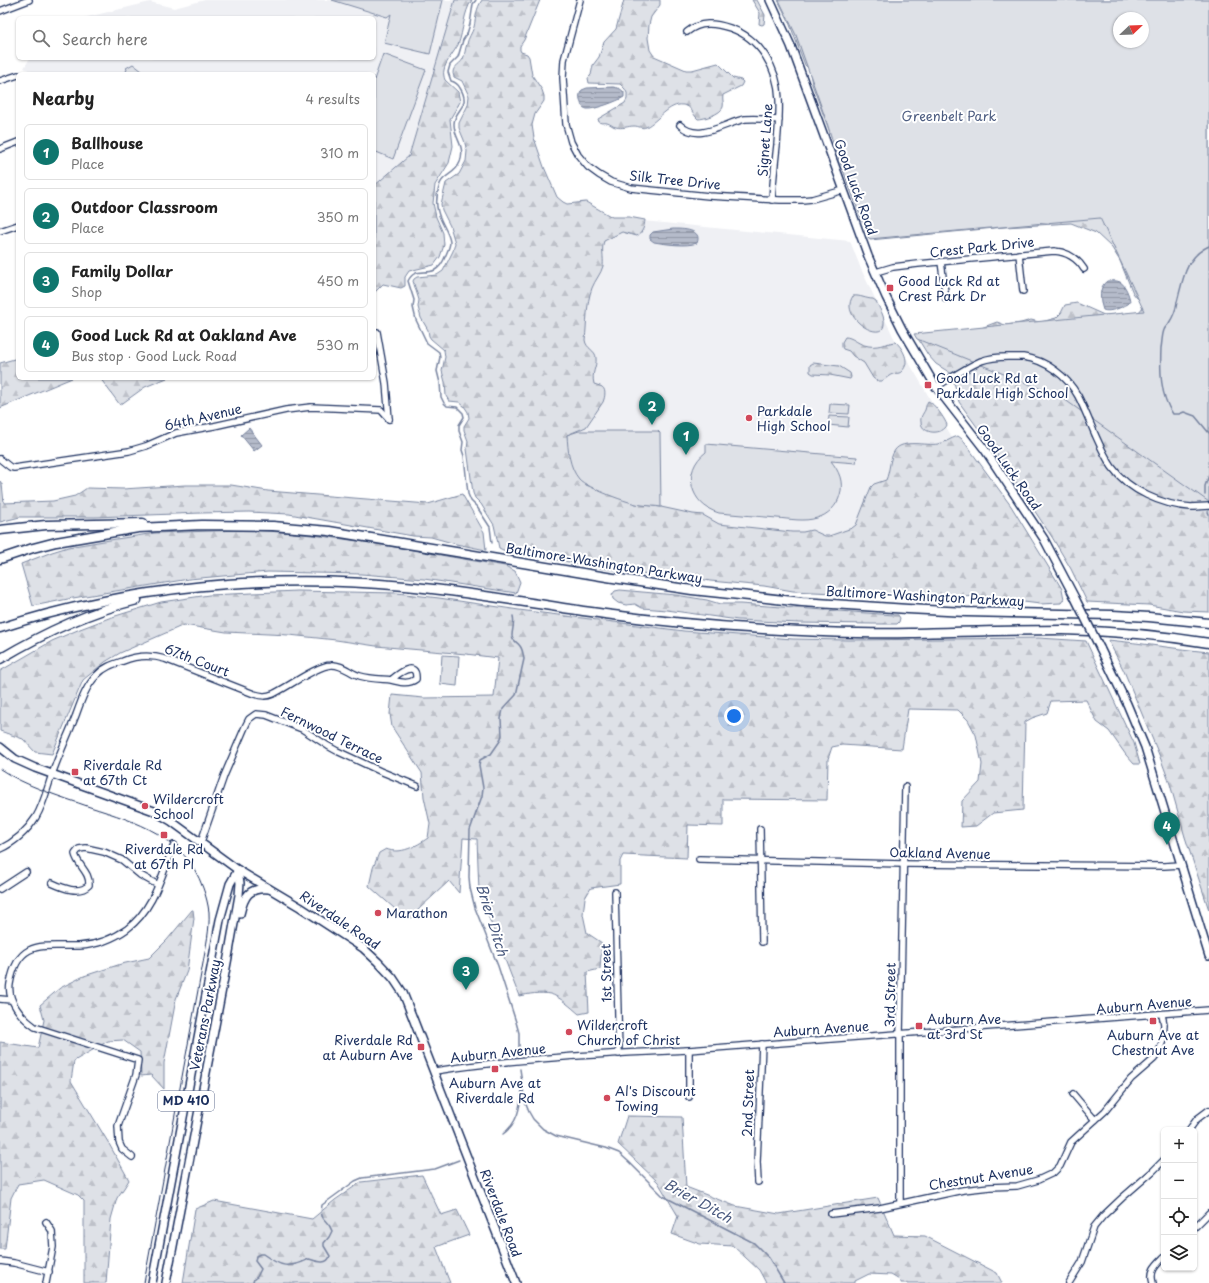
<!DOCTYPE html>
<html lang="en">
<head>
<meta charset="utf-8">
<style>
	:root { --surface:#fff; --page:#f2f2f2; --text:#222; --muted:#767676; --line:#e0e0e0; --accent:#0f766e }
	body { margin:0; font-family:"Playpen Sans",sans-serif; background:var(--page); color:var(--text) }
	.controls { position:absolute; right:12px; bottom:12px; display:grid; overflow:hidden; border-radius:6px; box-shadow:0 1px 3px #0004 }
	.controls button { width:36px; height:36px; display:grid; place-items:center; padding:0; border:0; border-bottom:1px solid var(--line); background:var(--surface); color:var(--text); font:20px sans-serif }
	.compass { position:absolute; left:1113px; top:12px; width:36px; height:36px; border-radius:50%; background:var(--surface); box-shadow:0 1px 3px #0004; rotate:67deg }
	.you { position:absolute; left:734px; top:716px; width:14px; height:14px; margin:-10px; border:3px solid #fff; border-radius:50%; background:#1a73e8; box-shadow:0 0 0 6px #1a73e833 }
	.badge { display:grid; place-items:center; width:26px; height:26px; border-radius:50%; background:var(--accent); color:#fff; font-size:13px; font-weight:700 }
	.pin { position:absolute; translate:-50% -33px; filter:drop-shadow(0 1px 2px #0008) }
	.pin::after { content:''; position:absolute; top:21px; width:14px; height:12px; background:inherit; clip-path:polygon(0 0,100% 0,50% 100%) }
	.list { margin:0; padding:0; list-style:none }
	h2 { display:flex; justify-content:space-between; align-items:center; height:52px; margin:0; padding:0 16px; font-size:17px }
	h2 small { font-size:13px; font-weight:400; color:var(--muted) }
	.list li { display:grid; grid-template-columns:26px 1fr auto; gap:12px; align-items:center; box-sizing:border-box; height:56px; margin:0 8px 8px; padding:0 8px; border:1px solid var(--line); border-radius:6px }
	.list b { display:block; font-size:15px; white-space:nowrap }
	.list p { margin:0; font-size:13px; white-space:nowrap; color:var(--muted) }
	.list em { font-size:13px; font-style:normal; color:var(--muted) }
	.icon { flex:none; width:22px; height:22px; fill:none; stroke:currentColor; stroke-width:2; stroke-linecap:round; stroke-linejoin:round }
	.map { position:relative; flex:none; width:1209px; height:1283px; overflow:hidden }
	.search { position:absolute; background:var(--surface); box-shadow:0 1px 3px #0004; left:16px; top:16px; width:360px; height:44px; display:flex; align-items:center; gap:10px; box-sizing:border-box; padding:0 14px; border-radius:6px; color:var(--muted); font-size:15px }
	.panel { position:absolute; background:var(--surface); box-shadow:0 1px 3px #0004; left:16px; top:72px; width:360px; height:308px; border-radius:6px }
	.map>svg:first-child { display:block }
</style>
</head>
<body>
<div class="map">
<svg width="1209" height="1283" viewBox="0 0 1209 1283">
	<defs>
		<pattern id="forest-firs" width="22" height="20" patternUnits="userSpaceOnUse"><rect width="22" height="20" fill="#dee1e7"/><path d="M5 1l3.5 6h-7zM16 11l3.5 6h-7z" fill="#bec1c9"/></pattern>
		<pattern id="water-rules" width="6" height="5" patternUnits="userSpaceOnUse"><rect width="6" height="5" fill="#b5bbca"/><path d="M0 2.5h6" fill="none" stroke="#9298a7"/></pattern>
	</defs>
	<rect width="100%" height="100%" fill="#fff"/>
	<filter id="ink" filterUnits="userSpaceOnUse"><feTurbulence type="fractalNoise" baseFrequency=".025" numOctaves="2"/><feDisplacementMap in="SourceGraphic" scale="8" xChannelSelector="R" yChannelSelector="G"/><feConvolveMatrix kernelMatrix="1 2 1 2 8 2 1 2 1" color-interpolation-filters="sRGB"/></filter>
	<g filter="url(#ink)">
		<g fill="#eff0f4">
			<path d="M205,0H455L409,156L374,186V74H195L193,73L187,74H37L24,68L30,58H374V18H83L150,2L174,8Z"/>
			<path d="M571,214L850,241L861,269L893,336L917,376L965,460L871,543L550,513Z"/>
		</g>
		<g fill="url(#forest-firs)" stroke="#7c88a2" fill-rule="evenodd">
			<path d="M455,0H472C463,13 464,30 458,45C454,52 445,63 444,70C443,73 444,77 445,80L458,92L460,102L450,119L453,146L449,163L435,185L433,203L436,217L443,233L444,245L440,257L434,265L409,271L405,277V286L401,288L383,284L374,293V186L409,156Z"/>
			<path d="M482,0H540L524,40L520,46V50L521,52L527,54L529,57L532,75L542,90L544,96V101L542,104L535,114L532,125L534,138L544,167L557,197L563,202L567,204L586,202L612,217H629L645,220C644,227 643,232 637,236L622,232L604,241C601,249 604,257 603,266C601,274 595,280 592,288C586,304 587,323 585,340C586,349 596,350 596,358C597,368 591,372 594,384C596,385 598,385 600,386C607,388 605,397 603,402L586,427L567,435L586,485L636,504L661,507L693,514L703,515L719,524L792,532H803L812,530L825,536H829L852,528L856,525L871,487L874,484L886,480C890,471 889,459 895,450C903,439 926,446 938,444C945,443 951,438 958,436L962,439L1011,506L1062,589L1064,599L1061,603L1040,604L975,596L940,599L904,597L882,593L855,594L793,591L764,586L710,581L687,576L638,573L601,568L503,550L499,548L494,525L481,504L475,498L473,493L467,449L468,441L464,430V426L469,418L468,412L464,406L459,402L449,401L446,396L445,382L442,371L445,357L444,350L431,339L429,336L428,330L421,318L418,307L419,300L413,281L414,279L417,277L437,275L443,271L453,251L455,243L450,226L442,210L441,204L446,183L459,174L466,161L467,151L464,140L459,128V123L468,105L469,96L462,81L454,77C450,67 459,66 463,59C465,55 465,49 467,44C468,38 472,33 474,27C476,17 476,9 482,0Z"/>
			<path d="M624,0H660V5L651,17L649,25L648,38L650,50L654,56L686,70H692L718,63L733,78L741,80L743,82L741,86L723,95C722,99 724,103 723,107C721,114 704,119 698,119C692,114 692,106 683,105C669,103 658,121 646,127C642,129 639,126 634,126C628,126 622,129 616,127C613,127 611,124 607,123C604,122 602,124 599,122L598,119L625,103L627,99V93L625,89L620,84L589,83L588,78L591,75L593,65L599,57L604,42L616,29Z"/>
			<path d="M752,0H757L765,15L764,24L762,25L759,24L760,13Z"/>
			<path d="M778,0H1209V612L1183,611L1149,605L1087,602L1071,569L1052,537L996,453L959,402L952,374L936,364L928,355L917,337L981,328L997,322L1005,325L1021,323L1031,320L1039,322L1045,321L1056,318L1061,313L1065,305L1077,303L1104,315L1138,313L1144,306L1142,300L1137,298L1133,293L1120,261L1112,248L1096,233L1071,223L1005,227L870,240L812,84L809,69L805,65L789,22ZM1119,18H1143V42H1119Z"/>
			<path d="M853,296C860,295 866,299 873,299L876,301C879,308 885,316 884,324C883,344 838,318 853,296Z"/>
			<path d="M845,337C852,337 857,343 864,345C878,349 884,343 896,342C903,349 911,362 902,371C900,374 896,373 893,374C889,375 886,379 882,381H877L873,378L864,363L853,356L849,351L843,349L842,347V342Z"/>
			<path d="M18,358V378H72L0,408V363Z"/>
			<path d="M813,363L839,366L850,373L851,377L850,379L830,375L813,374L810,372V365Z"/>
			<path d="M100,378H167L145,387L120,405Z"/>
			<path d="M928,401C934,403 945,419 947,425C943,435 922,435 921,422C920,417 923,414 925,410C926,407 926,404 928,401Z"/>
			<path d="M0,481L2,484L4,503L53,501L75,496L87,488L123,489L185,485H231L268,491L428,504L462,494L484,532L486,550L456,544L431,537L413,536L289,514L249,512L201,513L95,517H20L0,522Z"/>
			<path d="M241,530C330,532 417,552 505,566L515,571L520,582L516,593L424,579L361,574L268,572L189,579L73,598L33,606L21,564L52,552L68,547L110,540L155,533Z"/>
			<path d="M620,590L676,595L707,600L720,604H740L894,615H898L900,618L899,622L897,624H873L798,623L738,620L667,610L642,608L635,604L626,605L618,603L613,599L612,595L615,591Z"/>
			<path d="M297,591L397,593L439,598L519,610L684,631L793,639L849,640L1039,638L1086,641L1134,743L1140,764H1134L1126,755L1109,731L1097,722L1086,700L1051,701L1047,713L1032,718L1025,722L1023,810L993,813L976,826L961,827L962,801L980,782L982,764L976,735L968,720L958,710L908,709L902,749L842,745L832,747L828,759L827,800L723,799V826L688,825L687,858L623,855L620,861V884L591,888L585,898L583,914L587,933L602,943L600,969L587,972L589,1012L579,1014C572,1008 559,996 550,994C540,992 529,994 519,996L479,892L477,839L463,838L459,893L449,881L419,909L412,918L403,916L369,886L373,868L379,853L386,849C401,855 416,846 428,838L430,824L424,797L422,773L392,727L390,714L392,695L424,698L494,697L498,658L466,654L376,646L336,640L289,635L226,632L184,625L120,653L105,662L83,680L52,754L35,752L23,739L0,731V671L52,641L80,629L109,618L161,602L209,595Z"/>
			<path d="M1108,640C1142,643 1175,649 1209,652V910L1185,837L1170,784L1160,757L1124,671Z"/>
			<path d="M192,910H193L194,918L187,971L176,999L164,1063V1089L151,1075L141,1076L140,1052L123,1040L108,1041L74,1061L71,1081L108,1142L129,1180L124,1188L117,1198L111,1219L106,1283H84V1201L78,1195L44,1180L18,1184L11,1198L5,1249H0V1042L38,1048L44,1020L40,1005L60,988L84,976L121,964L149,958L167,940Z"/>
			<path d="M627,1116L682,1117L686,1187L735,1206L779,1214L878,1198L894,1235L925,1236L997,1273L1002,1283H901V1281L891,1275L869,1274L855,1281V1283H766L759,1270L733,1246L700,1244L672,1234L678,1216L658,1182L618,1144Z"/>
			<path d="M422,1175L441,1215L457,1210L469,1235L436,1247L450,1283H183L195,1209L214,1201L312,1219L335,1200L361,1182Z"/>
		</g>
		<g fill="#dee1e7" stroke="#7c88a2" fill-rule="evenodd">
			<path d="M332,0H443L430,54L384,43L391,14L387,17Z"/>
			<path d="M779,0H1209V502L1061,397L917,339L914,334L1144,311L1100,218L869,239L835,149L826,120L796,35ZM1119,18H1143V42H1119Z"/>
			<path d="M383,54L426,70L393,159L374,151V80Z"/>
			<path d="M133,64L142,71L140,74H125L127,69L126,68Z"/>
			<path d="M830,404L850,405L849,414L829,413Z"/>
			<path d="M829,416L849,417L848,427L828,425Z"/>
			<path d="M579,431H658L660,433L661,507C655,506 649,506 642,505C630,504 587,488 579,479C569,467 568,450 567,435Z"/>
			<path d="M706,444L857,457L856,463L831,461C839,471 844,482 840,495C837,506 828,515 817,518C804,522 790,519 777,518C758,516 738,515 719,513C690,505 681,471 706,452Z"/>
			<path d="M442,655L459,656L457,686L440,684Z"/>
		</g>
		<g fill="url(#water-rules)" stroke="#77839f">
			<path d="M613,87C618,88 620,88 624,92V97C618,101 594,110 587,109C583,108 581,106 581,102C579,98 579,94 582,90L587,88Z"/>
			<path d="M673,229C682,229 703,229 697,243C686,247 666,244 654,242L650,239V235L653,232Z"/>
			<path d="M1107,281C1111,281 1116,280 1120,282C1125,284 1130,297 1130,302L1128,304C1122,307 1110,313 1103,310C1100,301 1098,287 1107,281Z"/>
			<path d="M249,428L262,445L254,451L241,435Z"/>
		</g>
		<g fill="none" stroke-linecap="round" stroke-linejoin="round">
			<g stroke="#77839f" stroke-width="1.5">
				<path d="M476,0L473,4L470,24L467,34L463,40L458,57L450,65L448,72L451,81C455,82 458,84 460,88C472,107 454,109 454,124C454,139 466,145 460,162C455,175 444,174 440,184C436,195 435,208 441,220C444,227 449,234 450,242C450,247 447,252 445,257C434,284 417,262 408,281L414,300L413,307L416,320L427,343L439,352L440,357L437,371L440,383L441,397L444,403L447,406L457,407L463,413L464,417L459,425V431L463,442L462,450L464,456L468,494L471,501L477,507L490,527L492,543"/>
				<path d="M1209,246C1185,257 1183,280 1177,302C1176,309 1173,317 1169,323C1168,325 1165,327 1164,330C1162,335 1162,343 1161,348C1160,370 1160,396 1173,414H1179L1184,412L1195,416L1209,433"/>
				<path d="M1205,495V486L1209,475"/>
				<path d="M1208,512L1209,514"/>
				<path d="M513,616C515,624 512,629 512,636C513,641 517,642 520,646C523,650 523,654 524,659L516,695L503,709L501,719L502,735L500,741L491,754L480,760L479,765L483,788L482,796L470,830L469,877L470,888L475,908L498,966L516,1022L519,1033V1055"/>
				<path d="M520,1069L525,1102L529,1112L533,1119L543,1129L556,1136L606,1148L619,1153L629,1162L663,1196L754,1243L769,1258L784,1283"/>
				<path d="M503,1134C518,1123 520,1107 522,1090"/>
				<path d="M254,1283L253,1282L254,1279L257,1277L261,1269L255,1261L256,1256L260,1254H263C281,1267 288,1269 309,1259C316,1261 327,1266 330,1256L324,1246V1243L329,1237L332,1231C328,1218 319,1223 322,1205L355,1181L362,1178L435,1169L459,1160"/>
			</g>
			<g stroke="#1b2f5e" stroke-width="8">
				<g id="minor">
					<path d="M580,0L564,60L563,78L566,124L571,142L578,155L588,167L599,175L611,182L631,188L709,196L780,200H802L812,199L844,190"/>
					<path d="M0,11L29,0"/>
					<path d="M687,32C700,21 715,23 730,28C760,38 778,69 779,99C780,114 778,130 777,145C775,163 773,181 772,200"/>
					<path d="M0,81L18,75"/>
					<path d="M680,125C698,143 725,123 745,119C756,118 767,119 779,120"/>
					<path d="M0,149L18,142"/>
					<path d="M0,231L18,225"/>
					<path d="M1019,254L1023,291"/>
					<path d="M941,262L946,299"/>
					<path d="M876,272L893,267L918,264L1054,251C1068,252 1077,258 1084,269"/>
					<path d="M377,332L386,383L389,419"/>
					<path d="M936,387C951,378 965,368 981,361C989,358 999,357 1008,357C1013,357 1018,357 1023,357C1046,360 1067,376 1078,396C1090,419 1097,445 1112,467C1129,491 1162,505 1191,507C1197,507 1203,506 1209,506"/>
					<path d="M0,459L10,467L14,468L129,451L146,446L176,433L214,426L286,410L311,407L381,410L389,419"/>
					<path d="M760,829L762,942"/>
					<path d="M201,842L224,776L245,727L249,719L256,714L266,715L302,729L328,746L337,751L380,771L417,786"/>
					<path d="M0,849C15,842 27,831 36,817C45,802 48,784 54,769C61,750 69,733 76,715C81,701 86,686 97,675C104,667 114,664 123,661C138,655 151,655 165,659L254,694C261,696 266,697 273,694C288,687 316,666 331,665C342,664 350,673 360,676C370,679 381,679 391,680C398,674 417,659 416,679C408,685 400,682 391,680"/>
					<path d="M699,859L903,864L1164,866L1181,865"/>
					<path d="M52,883C63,888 79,895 89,885C90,872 78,866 75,854L79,849L86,848L104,852L122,860L140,875L158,885"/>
					<path d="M0,889L26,872"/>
					<path d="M615,892L619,1054"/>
					<path d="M0,999L11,1000"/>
					<path d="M689,1050V1097"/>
					<path d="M435,1071C518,1058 604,1054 689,1050L1209,1010"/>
					<path d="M1073,1094L1095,1120"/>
					<path d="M1189,1130L1197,1119L1209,1110"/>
					<path d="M132,1157L122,1149L119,1142L118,1126L136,1075L138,1060L35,1027C22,1018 7,1001 10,984C18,938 44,947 79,946C97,945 113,939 127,929C154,909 162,874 174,845"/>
					<path d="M758,1182L757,1162L762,1044"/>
					<path d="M900,1203V1034L905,787"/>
					<path d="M831,1214L880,1208L963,1190L990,1187L1017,1186L1038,1180L1053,1173L1060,1166L1071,1142L1105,1111L1131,1079L1154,1059L1159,1052L1163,1040L1164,1024L1162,1015"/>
					<path d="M1194,1228L1209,1213"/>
					<path d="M0,1261L14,1263L49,1272"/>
					<path d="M46,1283L53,1247L52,1231L46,1222"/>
					<path d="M1069,1283L1082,1262L1094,1227L1103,1216L1122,1198L1153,1171L1164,1160"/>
					<path d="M1153,1283C1149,1271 1156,1265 1164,1257"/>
				</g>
			</g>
			<g stroke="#1b2f5e" stroke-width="10">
				<g id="major">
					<path d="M770,0L791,46L868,256L886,297L902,329L936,387L985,450L1044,539L1075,598"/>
					<path d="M1100,648L1127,704L1145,747L1209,956"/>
					<path d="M0,747L15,759L35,768L154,811L171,821L238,870L300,907L363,948L378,962L393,978L403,993L407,1003L516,1283"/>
					<path d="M240,914C244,896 249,887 269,889"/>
					<path d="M152,1283L220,920L230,884L238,870"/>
					<path d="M166,1283L229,952L239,895L240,883L238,870"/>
				</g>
			</g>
			<g stroke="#1b2f5e" stroke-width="11">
				<g id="highway">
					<path d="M0,530L46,525L143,523"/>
					<path d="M0,559L33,548L56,542L138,528L202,525L273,526L329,531L607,577L692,590L749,596L802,602L908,609L966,612L1113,615L1149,617L1209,623"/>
					<path d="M0,628C129,586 270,573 405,586C472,592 538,605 605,614C657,621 710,626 763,629C812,632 861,634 910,633C961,632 1012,630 1063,630C1111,631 1161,635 1209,643"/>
					<path d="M0,659C42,634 88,612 137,600"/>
				</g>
			</g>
			<use href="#minor" stroke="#fff" stroke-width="5.5"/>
			<use href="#major" stroke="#fff" stroke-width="7"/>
			<use href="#highway" stroke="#fff" stroke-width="8"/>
			<path stroke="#1b2f5e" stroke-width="1" d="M0,769C27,787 59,796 90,807C137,822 185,836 203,888C206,896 208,904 209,912C210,929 206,946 203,963L144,1283"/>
			<g stroke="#1b2f5e" stroke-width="10" stroke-linecap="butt">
				<path id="major-bridge" d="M1075,598L1100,648"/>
			</g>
			<use href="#major-bridge" stroke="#fff" stroke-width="7"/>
		</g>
	</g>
	<g fill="#d1495b" stroke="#fff" stroke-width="1.5">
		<rect x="886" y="284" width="8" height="8" rx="2"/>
		<rect x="924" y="381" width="8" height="8" rx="2"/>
		<circle cx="749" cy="418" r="4"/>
		<rect x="71" y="768" width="8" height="8" rx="2"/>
		<circle cx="145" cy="806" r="4"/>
		<rect x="160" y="831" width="8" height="8" rx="2"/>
		<circle cx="378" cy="913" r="4"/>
		<rect x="1149" y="1017" width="8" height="8" rx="2"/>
		<rect x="915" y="1022" width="8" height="8" rx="2"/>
		<circle cx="569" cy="1032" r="4"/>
		<rect x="417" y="1043" width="8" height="8" rx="2"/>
		<rect x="491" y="1065" width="8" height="8" rx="2"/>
		<circle cx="607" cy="1098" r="4"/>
	</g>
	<g text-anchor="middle" stroke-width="4" stroke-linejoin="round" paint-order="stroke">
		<rect fill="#fff" stroke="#5f6d8e" stroke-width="1" x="158" y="1091" width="56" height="20" rx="3"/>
		<g font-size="12" font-weight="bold" fill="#1b2f5e">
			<text x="186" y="1105">MD 410</text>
		</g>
		<g font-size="13" fill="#4c5c80" stroke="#fff">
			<text x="949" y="121">Greenbelt Park</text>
		</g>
		<g font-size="13" fill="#1b2f5e" stroke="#fff">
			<text transform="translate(765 140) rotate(-86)" y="5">Signet Lane</text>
			<text transform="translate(675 180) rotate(6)" y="5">Silk Tree Drive</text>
			<text transform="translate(856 187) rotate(70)" y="5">Good Luck Road</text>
			<text transform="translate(982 247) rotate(-6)" y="5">Crest Park Drive</text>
			<text transform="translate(203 417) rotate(-13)" y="5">64th Avenue</text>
			<text transform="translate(1009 467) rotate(55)" y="5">Good Luck Road</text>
			<text transform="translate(604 563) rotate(9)" y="5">Baltimore-Washington Parkway</text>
			<text transform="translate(925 596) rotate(3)" y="5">Baltimore-Washington Parkway</text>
			<text transform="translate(197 660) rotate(21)" y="5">67th Court</text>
			<text transform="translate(332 735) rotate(26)" y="5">Fernwood Terrace</text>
			<text transform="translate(940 853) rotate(1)" y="5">Oakland Avenue</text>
			<text transform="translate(340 920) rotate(34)" y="5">Riverdale Road</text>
			<text transform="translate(606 973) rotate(-91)" y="5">1st Street</text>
			<text transform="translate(890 995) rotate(-89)" y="5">3rd Street</text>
			<text transform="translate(1144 1005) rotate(-5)" y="5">Auburn Avenue</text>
			<text transform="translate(205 1015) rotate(-79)" y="5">Veterans Parkway</text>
			<text transform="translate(821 1029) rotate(-4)" y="5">Auburn Avenue</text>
			<text transform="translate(498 1053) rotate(-6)" y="5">Auburn Avenue</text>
			<text transform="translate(748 1103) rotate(-88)" y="5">2nd Street</text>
			<text transform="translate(981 1177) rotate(-9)" y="5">Chestnut Avenue</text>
			<text transform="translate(501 1213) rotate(69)" y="5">Riverdale Road</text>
		</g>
		<g font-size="13" fill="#1b2f5e" stroke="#fff" text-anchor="start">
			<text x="898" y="286">Good Luck Rd at<tspan x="898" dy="15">Crest Park Dr</tspan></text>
			<text x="936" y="383">Good Luck Rd at<tspan x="936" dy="15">Parkdale High School</tspan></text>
			<text x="757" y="416">Parkdale<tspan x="757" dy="15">High School</tspan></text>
			<text x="83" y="770">Riverdale Rd<tspan x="83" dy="15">at 67th Ct</tspan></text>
			<text x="153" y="804">Wildercroft<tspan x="153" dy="15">School</tspan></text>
			<text x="164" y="854" text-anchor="middle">Riverdale Rd<tspan x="164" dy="15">at 67th Pl</tspan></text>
			<text x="386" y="918">Marathon</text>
			<text x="927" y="1024">Auburn Ave<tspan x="927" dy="15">at 3rd St</tspan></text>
			<text x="577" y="1030">Wildercroft<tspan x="577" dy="15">Church of Christ</tspan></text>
			<text x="1153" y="1040" text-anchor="middle">Auburn Ave at<tspan x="1153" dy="15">Chestnut Ave</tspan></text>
			<text x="413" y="1045" text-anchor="end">Riverdale Rd<tspan x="413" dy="15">at Auburn Ave</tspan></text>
			<text x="495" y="1088" text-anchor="middle">Auburn Ave at<tspan x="495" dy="15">Riverdale Rd</tspan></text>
			<text x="615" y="1096">Al's Discount<tspan x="615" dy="15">Towing</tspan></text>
		</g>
		<g font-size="14" font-style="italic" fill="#49597e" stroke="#fff">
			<text transform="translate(492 920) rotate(73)" y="5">Brier Ditch</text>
			<text transform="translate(698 1201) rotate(29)" y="5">Brier Ditch</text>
		</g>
	</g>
</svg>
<div class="controls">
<button>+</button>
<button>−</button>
<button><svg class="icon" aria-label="locate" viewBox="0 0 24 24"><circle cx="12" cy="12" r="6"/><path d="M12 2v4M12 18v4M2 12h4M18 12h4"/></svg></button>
<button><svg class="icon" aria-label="layers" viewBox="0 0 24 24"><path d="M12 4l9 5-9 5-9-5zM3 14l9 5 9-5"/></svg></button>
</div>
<svg class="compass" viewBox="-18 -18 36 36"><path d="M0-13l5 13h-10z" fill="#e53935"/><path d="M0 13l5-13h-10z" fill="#767676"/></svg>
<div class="you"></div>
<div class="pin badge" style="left:686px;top:455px">1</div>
<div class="pin badge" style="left:652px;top:425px">2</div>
<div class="pin badge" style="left:466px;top:990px">3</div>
<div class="pin badge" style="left:1167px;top:845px">4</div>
<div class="search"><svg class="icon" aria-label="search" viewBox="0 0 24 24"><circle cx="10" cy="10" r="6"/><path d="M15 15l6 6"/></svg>Search here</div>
<section class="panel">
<h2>Nearby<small>4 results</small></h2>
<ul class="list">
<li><span class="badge">1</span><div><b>Ballhouse</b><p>Place</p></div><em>310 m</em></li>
<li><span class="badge">2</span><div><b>Outdoor Classroom</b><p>Place</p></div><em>350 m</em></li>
<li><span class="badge">3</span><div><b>Family Dollar</b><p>Shop</p></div><em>450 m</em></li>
<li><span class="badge">4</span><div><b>Good Luck Rd at Oakland Ave</b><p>Bus stop · Good Luck Road</p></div><em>530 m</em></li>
</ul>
</section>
</div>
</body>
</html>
